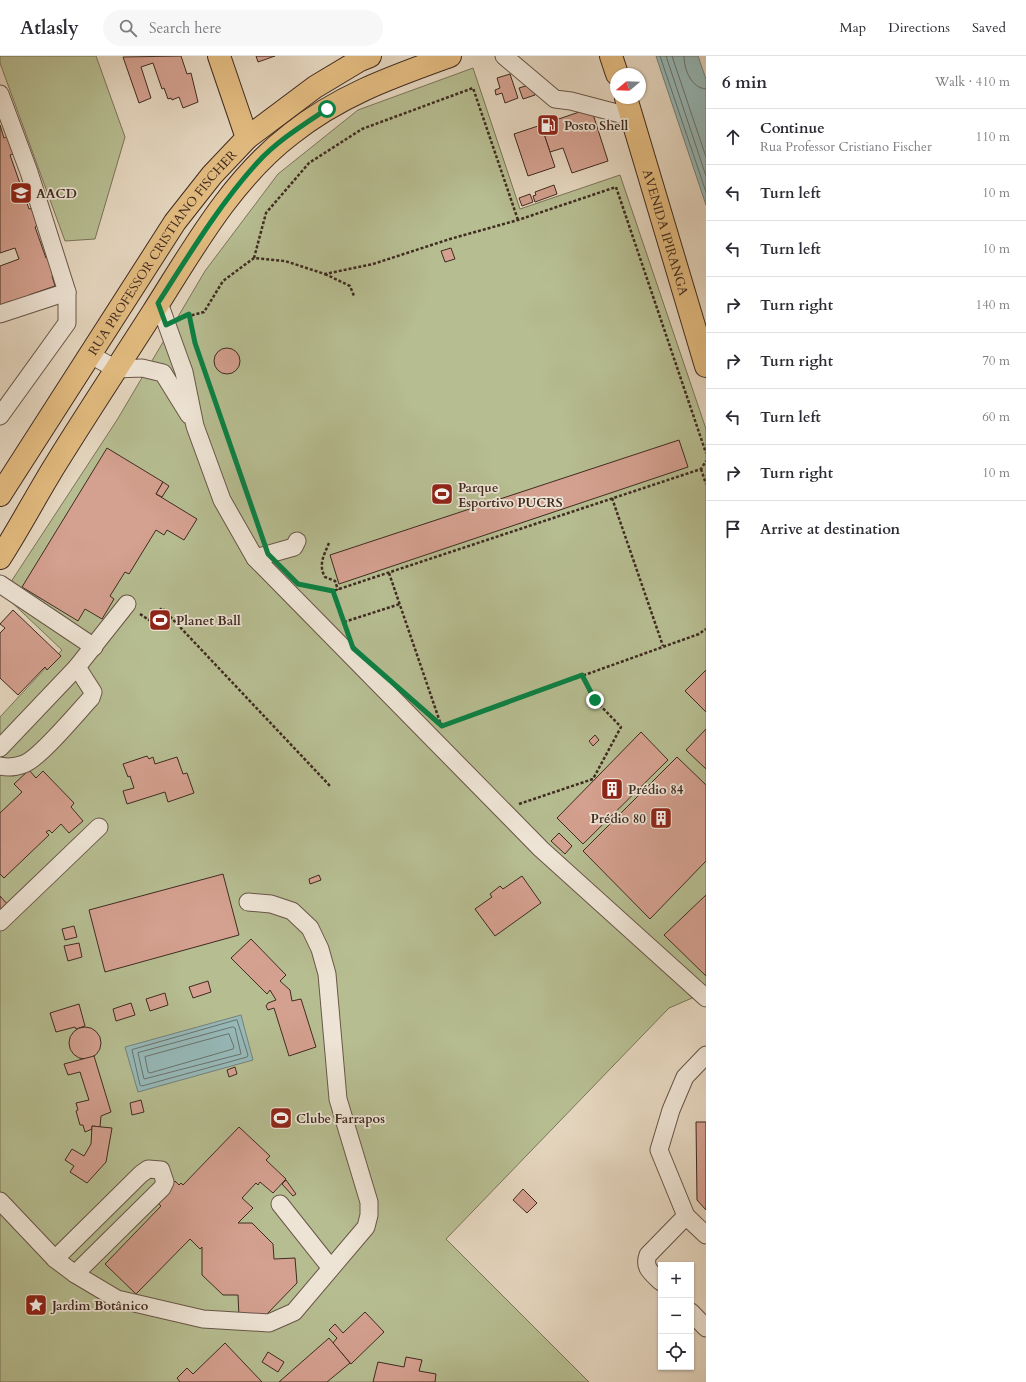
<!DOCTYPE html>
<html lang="en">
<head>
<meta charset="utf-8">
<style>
	:root { --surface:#fff; --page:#f7f7f7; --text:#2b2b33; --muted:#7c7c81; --line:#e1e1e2 }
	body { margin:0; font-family:Cardo,serif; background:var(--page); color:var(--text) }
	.controls { position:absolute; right:12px; bottom:12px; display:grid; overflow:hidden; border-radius:0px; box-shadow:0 1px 3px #0004 }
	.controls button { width:36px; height:36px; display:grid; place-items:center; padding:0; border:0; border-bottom:1px solid var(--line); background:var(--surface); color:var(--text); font:20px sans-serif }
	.compass { position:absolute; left:610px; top:12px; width:36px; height:36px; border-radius:50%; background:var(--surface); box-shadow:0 1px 3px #0004; rotate:251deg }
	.stop { position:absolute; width:12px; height:12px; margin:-9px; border:3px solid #0b8043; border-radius:50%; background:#fff }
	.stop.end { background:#0b8043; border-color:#fff; box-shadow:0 1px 4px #0008 }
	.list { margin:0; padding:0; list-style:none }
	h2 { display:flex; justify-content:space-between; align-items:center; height:52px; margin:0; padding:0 16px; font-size:17px }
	h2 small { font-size:13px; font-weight:400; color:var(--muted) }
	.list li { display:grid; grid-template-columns:26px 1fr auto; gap:12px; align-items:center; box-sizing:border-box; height:56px; padding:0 16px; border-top:1px solid var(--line) }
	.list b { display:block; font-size:15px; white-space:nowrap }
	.list p { margin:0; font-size:13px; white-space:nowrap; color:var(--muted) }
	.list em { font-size:13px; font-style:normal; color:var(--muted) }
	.icon { flex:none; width:22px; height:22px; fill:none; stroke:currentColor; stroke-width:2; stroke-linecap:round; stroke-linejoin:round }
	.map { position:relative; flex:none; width:706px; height:1326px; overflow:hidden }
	header { display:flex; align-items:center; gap:24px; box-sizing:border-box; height:56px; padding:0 20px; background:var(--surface); border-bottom:1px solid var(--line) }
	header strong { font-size:19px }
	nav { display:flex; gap:22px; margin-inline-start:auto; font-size:14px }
	.search { width:280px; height:36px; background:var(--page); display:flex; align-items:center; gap:10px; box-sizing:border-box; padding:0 14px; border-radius:22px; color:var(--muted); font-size:15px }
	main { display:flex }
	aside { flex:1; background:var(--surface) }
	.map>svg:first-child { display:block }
</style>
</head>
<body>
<header>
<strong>Atlasly</strong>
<div class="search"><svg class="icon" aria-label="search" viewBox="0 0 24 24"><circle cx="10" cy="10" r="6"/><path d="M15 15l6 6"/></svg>Search here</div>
<nav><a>Map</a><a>Directions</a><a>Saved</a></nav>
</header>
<main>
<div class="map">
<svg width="706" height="1326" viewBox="0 0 706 1326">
	<rect width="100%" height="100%" fill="#e5d6bf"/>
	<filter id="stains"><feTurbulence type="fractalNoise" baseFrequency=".005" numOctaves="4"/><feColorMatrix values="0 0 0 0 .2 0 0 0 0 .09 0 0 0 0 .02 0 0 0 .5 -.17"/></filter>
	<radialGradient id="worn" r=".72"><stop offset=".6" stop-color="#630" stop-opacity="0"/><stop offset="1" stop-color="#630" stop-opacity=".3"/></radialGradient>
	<g fill="#b6bd91" stroke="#7b7459">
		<path d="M0,0H96L125,81L95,183L65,185L0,7Z"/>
		<path d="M473,12L520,153L620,119L706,373V936L669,952L446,1183L589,1326H0V661L62,594L3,538L117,364L205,215L278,118L358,54Z"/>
	</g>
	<g fill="#96b8b7" stroke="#74807b">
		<path d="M656,0H698L706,23V149Z"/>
		<path d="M241,959L253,1004L138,1036L125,991Z"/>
	</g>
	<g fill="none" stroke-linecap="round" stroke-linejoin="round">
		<g stroke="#6b726c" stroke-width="1">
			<path d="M660,0L706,136"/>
			<path d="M666,0L706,120"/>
			<path d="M672,0L706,101"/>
			<path d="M684,0C684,13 691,32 706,33"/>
			<path d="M237,964L248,999L247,1001L142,1030L140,1029L132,994Z"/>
			<path d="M233,971L235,972L241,998L144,1023L138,997Z"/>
			<path d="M229,978L234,991L233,993L150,1017L148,1016L145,1001Z"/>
		</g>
	</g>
	<g fill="#d4a08f" stroke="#402b21">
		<path d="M181,0L187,18L191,17L198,46L183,52L179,41L172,44L171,42L168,43L164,32L162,33L153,7L141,11L151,42L139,47L123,1Z"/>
		<path d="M256,0H275L258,6Z"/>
		<path d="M510,18L518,42L505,47L502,37L496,39L495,34L500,32L497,22Z"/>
		<path d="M532,28L535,39L523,43L519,32Z"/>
		<path d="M591,52L608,105L572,117L563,92L550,96L541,69Z"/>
		<path d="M0,69L4,82L8,80L14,98L10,99L29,153L33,152L39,169L35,171L46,202L49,201L56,219L52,220L55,230L29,239L30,242L13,249L11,245L0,249V210L19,203L15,192L0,197Z"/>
		<path d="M541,69L555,111L528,120L514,78Z"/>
		<path d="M554,129L557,138L535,146L533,140L536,139L535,136Z"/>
		<path d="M530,138L533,146L522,150L519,142Z"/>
		<path d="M451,192L455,203L445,206L441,195Z"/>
		<circle cx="227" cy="305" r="13"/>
		<path d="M679,384L688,411L339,528L330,499Z"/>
		<path d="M107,392L163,426L156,438L197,463L184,484L167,474L164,479L156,474L129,518L125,516L110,540L114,543L102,563L85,553L78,565L22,531Z"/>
		<path d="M163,426L169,430L162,441L156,438Z"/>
		<path d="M13,554L61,600L47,614L45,611L18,639L0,622V577L5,572L0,568Z"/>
		<path d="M706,614V656L685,635Z"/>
		<path d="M706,673V713L686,694Z"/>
		<path d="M641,676L668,704L583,788L557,762Z"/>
		<path d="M595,679L599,684L593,690L589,685Z"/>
		<path d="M147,700L149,703L153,701L155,708L177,701L183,718L187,717L194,737L168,746L165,736L127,748L123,735L134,732L130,720L128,721L123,708Z"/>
		<path d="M677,701L706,729V805L650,863L583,795Z"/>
		<path d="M29,714L36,722L43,715L74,747L71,751L83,765L69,777L61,768L52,777L49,774L46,776L49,779L4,822L0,818V757L22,736L14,728Z"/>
		<path d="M559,777L572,790L565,798L551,785Z"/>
		<path d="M223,818L239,879L105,916L89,854Z"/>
		<path d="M319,819L321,824L310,828L309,823Z"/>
		<path d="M522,820L541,847L495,880L475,853L492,841L490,838L500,830L503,833Z"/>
		<path d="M706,839V920L664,879Z"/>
		<path d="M0,840L8,849L0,857Z"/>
		<path d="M74,870L77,881L65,884L62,873Z"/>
		<path d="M251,883L286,919L280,925L290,934L292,945L301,943L316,991L289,1000L274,952L268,954L266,950L268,947L276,944L270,934L267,938L231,902Z"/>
		<path d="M79,887L82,901L68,905L64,890Z"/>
		<path d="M208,925L211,936L193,942L189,931Z"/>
		<path d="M165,937L168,949L150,955L146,943Z"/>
		<path d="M131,947L135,959L116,965L113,953Z"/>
		<path d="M79,948L85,970L76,973L75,971L56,976L50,957Z"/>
		<circle cx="85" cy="987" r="16"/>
		<path d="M94,1000L111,1056L101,1060L100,1071L92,1070V1073L85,1076L83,1069H80L76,1055L78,1054L76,1047L89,1044L80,1016L68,1019L64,1008Z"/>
		<path d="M235,1011L237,1018L229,1021L227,1014Z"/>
		<path d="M141,1044L144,1056L132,1059L130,1047Z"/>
		<path d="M696,1066H706V1154L697,1144Z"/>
		<path d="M92,1070L112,1072L106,1106L87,1127L70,1116L74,1110L65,1104L72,1093L84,1100L91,1088Z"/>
		<path d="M239,1071L270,1100L266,1104L286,1123L273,1137L260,1126L258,1129L256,1127L242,1142L253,1152L238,1167H252L273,1188L274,1203L295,1202L297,1227L264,1261H239L238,1239H223L202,1219V1191L200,1193L190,1183L136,1238L105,1208L161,1150L156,1145L175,1125L179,1129L181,1127L183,1129Z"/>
		<path d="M286,1124L296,1138L293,1140L282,1128Z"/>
		<path d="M523,1133L537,1147L527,1157L513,1144Z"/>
		<path d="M365,1256L384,1276L351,1308L333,1287L337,1282L329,1274L335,1268L343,1277Z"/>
		<path d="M329,1282L350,1307L327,1326H279Z"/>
		<path d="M225,1287L262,1326H180L177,1322L187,1312L193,1318Z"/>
		<path d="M268,1296L284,1306L278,1316L262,1306Z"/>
		<path d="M406,1301L422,1304L419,1315L436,1318L435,1326H373L378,1306L404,1311Z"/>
	</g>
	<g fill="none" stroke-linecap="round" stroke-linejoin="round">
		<g stroke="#695648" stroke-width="19">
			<g id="minor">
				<path d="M504,0L555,43L571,45L632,61"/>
				<path d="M0,38L29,116L67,236L0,258"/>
				<path d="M159,247L184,316L195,370L222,444L255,502L541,793L706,942"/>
				<path d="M89,298L116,313L142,312L163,317L189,359"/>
				<path d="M0,360L67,267V236"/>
				<path d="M255,502L294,491L297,485"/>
				<path d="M0,528L94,591"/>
				<path d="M0,692L77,611L127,548"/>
				<path d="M0,710C8,712 16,711 24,708C40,702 77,657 91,642L93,636L77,611"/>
				<path d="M0,866L99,771"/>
				<path d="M706,999L685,1021L671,1054L659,1094L686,1160L706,1179"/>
				<path d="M0,1145L55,1203L75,1218L117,1243L203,1263L269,1267L294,1256L366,1171L369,1159V1146L338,1043L327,918L320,893L310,872L292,855L271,848L248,846"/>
				<path d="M280,1148L330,1211"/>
				<path d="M55,1203L141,1118L148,1113L161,1114L165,1126L162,1132L75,1218"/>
				<path d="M661,1226C652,1217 643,1212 648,1199L686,1160"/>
				<path d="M691,1256L706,1272"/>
			</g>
		</g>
		<g stroke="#402b21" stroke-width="24">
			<g id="major">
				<path d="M219,0L247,82"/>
				<path d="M611,0L617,18"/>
				<path id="s1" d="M626,42L706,310"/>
				<path id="s2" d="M0,439L175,166L212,119L247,82L315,31L360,4L370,0"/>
				<path d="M0,502C20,471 37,438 57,406C88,356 121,306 153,256C193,193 231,124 291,78C340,39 392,21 450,0"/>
			</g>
		</g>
		<g stroke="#402b21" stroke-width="2.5" stroke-dasharray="3 2" stroke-linecap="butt">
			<path d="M254,202L266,157L309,107L362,73L473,32L518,164"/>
			<path d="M325,218L350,230L354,240"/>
			<path d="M182,262L204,256L223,225L254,202L285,205L325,218L373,208L450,183L518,164L616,131L706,397"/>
			<path d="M701,413L706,428"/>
			<path d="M612,442L663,590"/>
			<path d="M329,487C324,499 318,509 325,521L335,525L338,534"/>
			<path d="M389,517L440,666"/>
			<path d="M305,529L333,535L701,413L706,405"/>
			<path d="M333,535L345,569"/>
			<path d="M140,558L149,564L162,552L331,731"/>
			<path d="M344,566L400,548"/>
			<path d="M442,670L699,578L706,573"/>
			<path d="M519,748L593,723L621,671L595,644L582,619"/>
		</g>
		<use href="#minor" stroke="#eee4d5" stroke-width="17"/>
		<use href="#major" stroke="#e2bb80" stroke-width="22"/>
		<path stroke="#402b21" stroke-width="2.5" stroke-dasharray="3 2" stroke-linecap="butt" d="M189,258L195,287L268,498L298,528"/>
	</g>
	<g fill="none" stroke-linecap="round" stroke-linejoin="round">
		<path stroke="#0b8043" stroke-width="5" d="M327,53C303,69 277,85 257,107C219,149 189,199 158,247L166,269L189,258L195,287L268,498L298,528L333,535L353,592L442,670L582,619L595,644"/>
	</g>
	<defs>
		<g id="fuel-square" transform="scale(1.15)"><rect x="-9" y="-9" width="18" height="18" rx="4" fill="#8f2418" stroke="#eee4d5"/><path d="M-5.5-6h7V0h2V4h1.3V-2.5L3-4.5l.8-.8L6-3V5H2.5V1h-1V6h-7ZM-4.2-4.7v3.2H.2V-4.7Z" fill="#fff"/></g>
		<g id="school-square" transform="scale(1.15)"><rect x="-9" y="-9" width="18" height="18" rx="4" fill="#8f2418" stroke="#eee4d5"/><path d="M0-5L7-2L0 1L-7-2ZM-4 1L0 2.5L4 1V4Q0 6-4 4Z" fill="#fff"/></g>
		<g id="stadium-square" transform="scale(1.15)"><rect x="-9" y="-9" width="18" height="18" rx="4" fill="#8f2418" stroke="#eee4d5"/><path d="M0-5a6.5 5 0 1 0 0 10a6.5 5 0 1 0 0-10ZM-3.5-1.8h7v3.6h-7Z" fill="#fff"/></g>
		<g id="building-square" transform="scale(1.15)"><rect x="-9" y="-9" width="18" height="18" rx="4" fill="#8f2418" stroke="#eee4d5"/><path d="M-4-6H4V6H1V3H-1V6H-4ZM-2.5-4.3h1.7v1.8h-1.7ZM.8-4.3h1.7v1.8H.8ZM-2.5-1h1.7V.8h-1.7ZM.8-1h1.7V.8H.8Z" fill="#fff"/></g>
		<g id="sight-square" transform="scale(1.15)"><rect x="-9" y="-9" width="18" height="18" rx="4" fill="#8f2418" stroke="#eee4d5"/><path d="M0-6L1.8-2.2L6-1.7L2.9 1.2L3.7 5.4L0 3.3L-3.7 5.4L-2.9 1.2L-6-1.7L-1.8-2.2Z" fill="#fff"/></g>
	</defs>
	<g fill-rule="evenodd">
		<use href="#fuel-square" x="548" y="69"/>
		<use href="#school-square" x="21" y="137"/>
		<use href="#stadium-square" x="442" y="438"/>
		<use href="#stadium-square" x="160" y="564"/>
		<use href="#building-square" x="612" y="733"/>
		<use href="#building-square" x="661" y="762"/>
		<use href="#stadium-square" x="281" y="1062"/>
		<use href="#sight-square" x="36" y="1249"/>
	</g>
	<g text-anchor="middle" stroke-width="3.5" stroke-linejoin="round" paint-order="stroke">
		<g font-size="13" font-weight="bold" fill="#402b21" stroke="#eee4d5" text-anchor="start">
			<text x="564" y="74">Posto Shell</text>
			<text x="36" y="142">AACD</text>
			<text x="458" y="436">Parque<tspan x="458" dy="15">Esportivo PUCRS</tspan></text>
			<text x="176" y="569">Planet Ball</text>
			<text x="628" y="738">Prédio 84</text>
			<text x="646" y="767" text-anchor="end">Prédio 80</text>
			<text x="296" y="1067">Clube Farrapos</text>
			<text x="52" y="1254">Jardim Botânico</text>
		</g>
		<g font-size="13" fill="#402b21" stroke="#eee4d5">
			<text dy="5" stroke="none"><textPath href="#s1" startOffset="140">AVENIDA IPIRANGA</textPath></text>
			<text dy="5" stroke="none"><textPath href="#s2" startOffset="292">RUA PROFESSOR CRISTIANO FISCHER</textPath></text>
		</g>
	</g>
	<rect width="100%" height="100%" filter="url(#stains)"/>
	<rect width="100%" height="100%" fill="url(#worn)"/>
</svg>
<div class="controls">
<button>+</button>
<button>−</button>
<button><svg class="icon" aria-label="locate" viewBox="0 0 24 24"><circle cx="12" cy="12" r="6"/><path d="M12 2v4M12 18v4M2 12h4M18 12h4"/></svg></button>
</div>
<svg class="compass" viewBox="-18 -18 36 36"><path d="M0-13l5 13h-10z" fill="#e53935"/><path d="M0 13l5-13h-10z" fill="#7c7c81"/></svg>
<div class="stop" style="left:327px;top:53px"></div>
<div class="stop end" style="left:595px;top:644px"></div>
</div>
<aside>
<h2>6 min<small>Walk · 410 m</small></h2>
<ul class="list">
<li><svg class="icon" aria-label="ahead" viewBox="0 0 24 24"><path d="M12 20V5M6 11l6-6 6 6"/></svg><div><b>Continue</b><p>Rua Professor Cristiano Fischer</p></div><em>110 m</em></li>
<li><svg class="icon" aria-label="left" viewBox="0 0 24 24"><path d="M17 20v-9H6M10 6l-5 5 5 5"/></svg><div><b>Turn left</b></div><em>10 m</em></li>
<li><svg class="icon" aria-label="left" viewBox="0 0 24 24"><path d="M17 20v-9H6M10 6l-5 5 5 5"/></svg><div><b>Turn left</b></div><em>10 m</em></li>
<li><svg class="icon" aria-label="right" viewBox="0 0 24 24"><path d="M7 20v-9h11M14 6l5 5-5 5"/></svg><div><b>Turn right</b></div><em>140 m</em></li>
<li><svg class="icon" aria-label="right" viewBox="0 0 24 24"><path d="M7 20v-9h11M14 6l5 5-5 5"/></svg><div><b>Turn right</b></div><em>70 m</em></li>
<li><svg class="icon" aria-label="left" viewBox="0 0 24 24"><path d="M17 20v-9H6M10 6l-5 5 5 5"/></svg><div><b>Turn left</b></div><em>60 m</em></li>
<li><svg class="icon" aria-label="right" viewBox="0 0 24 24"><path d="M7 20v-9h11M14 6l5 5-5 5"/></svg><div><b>Turn right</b></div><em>10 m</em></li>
<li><svg class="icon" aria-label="arrive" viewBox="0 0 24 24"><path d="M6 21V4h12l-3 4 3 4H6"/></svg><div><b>Arrive at destination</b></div></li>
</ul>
</aside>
</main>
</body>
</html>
